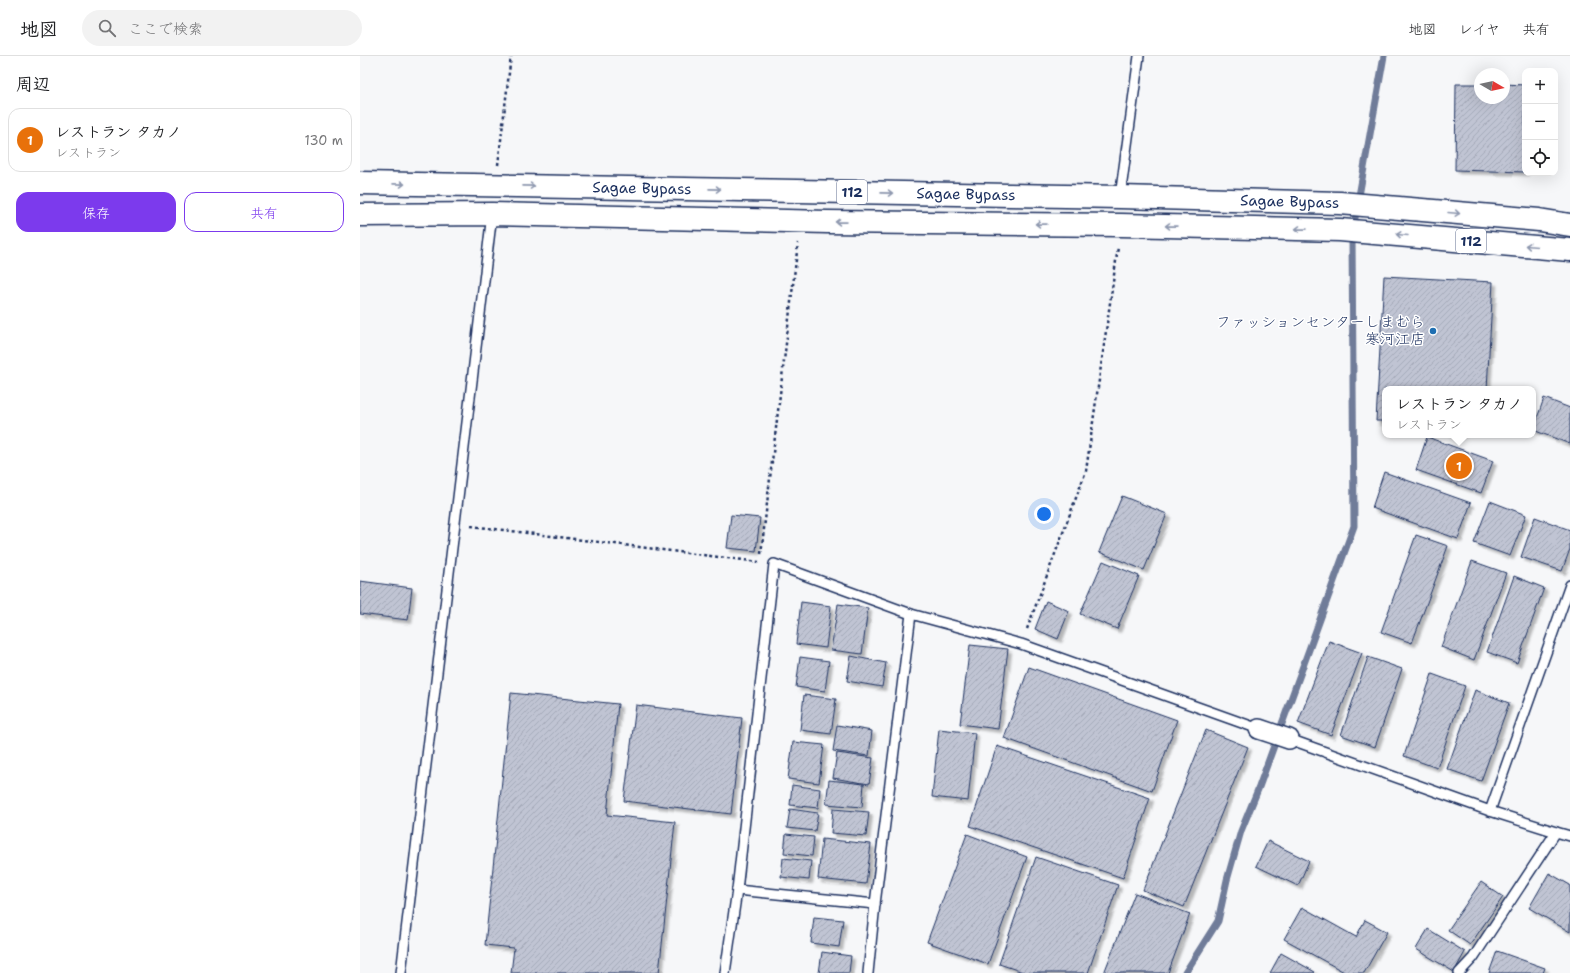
<!DOCTYPE html>
<html lang="ja">
<head>
<meta charset="utf-8">
<style>
	:root { --surface:#fff; --page:#f2f2f2; --text:#202124; --muted:#757577; --line:#e0e0e0; --accent:#7c3aed }
	body { margin:0; font-family:"Shantell Sans","Klee One",sans-serif; background:var(--page); color:var(--text) }
	.controls { position:absolute; right:12px; top:12px; display:grid; overflow:hidden; border-radius:8px; box-shadow:0 4px 16px #0002 }
	.controls button { width:36px; height:36px; display:grid; place-items:center; padding:0; border:0; border-bottom:1px solid var(--line); background:var(--surface); color:var(--text); font:20px sans-serif }
	.compass { position:absolute; left:1114px; top:12px; width:36px; height:36px; border-radius:50%; background:var(--surface); box-shadow:0 4px 16px #0002; rotate:99deg }
	.you { position:absolute; left:684px; top:458px; width:14px; height:14px; margin:-10px; border:3px solid #fff; border-radius:50%; background:#1a73e8; box-shadow:0 0 0 6px #1a73e833 }
	.badge { display:grid; place-items:center; width:26px; height:26px; border-radius:50%; background:var(--accent); color:#fff; font-size:13px; font-weight:700 }
	.pin { position:absolute; translate:-50% -50%; border:2px solid #fff; box-shadow:0 1px 4px #0006 }
	.popup { position:absolute; left:1022px; top:330px; width:154px; height:52px; box-sizing:border-box; display:grid; place-content:center; border-radius:8px; background:var(--surface); filter:drop-shadow(0 1px 3px #0005); font-size:13px; white-space:nowrap; color:var(--muted) }
	.popup b { font-size:15px; color:var(--text) }
	.popup::after { content:''; position:absolute; left:50%; top:100%; margin-left:-8px; border:8px solid transparent; border-top-color:var(--surface) }
	.list { margin:0; padding:0; list-style:none }
	h2 { display:flex; justify-content:space-between; align-items:center; height:52px; margin:0; padding:0 16px; font-size:17px }
	h2 small { font-size:13px; font-weight:400; color:var(--muted) }
	.list li { display:grid; grid-template-columns:26px 1fr auto; gap:12px; align-items:center; box-sizing:border-box; height:64px; margin:0 8px 8px; padding:0 8px; border:1px solid var(--line); border-radius:12px }
	.list b { display:block; font-size:15px; white-space:nowrap }
	.list p { margin:0; font-size:13px; white-space:nowrap; color:var(--muted) }
	.list em { font-size:13px; font-style:normal; color:var(--muted) }
	.actions { display:flex; gap:8px; padding:12px 16px }
	.actions a { flex:1; padding:9px 0; border:1px solid var(--accent); border-radius:12px; text-align:center; font-size:14px; color:var(--accent) }
	.actions .main { background:var(--accent); color:#fff }
	.icon { flex:none; width:22px; height:22px; fill:none; stroke:currentColor; stroke-width:2; stroke-linecap:round; stroke-linejoin:round }
	.map { position:relative; flex:none; width:1210px; height:917px; overflow:hidden }
	header { display:flex; align-items:center; gap:24px; box-sizing:border-box; height:56px; padding:0 20px; background:var(--surface); border-bottom:1px solid var(--line) }
	header strong { font-size:19px }
	nav { display:flex; gap:22px; margin-inline-start:auto; font-size:14px }
	.search { width:280px; height:36px; background:var(--page); display:flex; align-items:center; gap:10px; box-sizing:border-box; padding:0 14px; border-radius:22px; color:var(--muted); font-size:15px }
	main { display:flex }
	aside { flex:1; background:var(--surface) }
	.map>svg:first-child { display:block }
</style>
</head>
<body>
<header>
<strong>地図</strong>
<div class="search"><svg class="icon" aria-label="search" viewBox="0 0 24 24"><circle cx="10" cy="10" r="6"/><path d="M15 15l6 6"/></svg>ここで検索</div>
<nav><a>地図</a><a>レイヤ</a><a>共有</a></nav>
</header>
<main>
<aside>
<h2>周辺<small></small></h2>
<ul class="list">
<li><span class="badge" style="background:#e8710a">1</span><div><b>レストラン タカノ</b><p>レストラン</p></div><em>130 m</em></li>
</ul>
<div class="actions"><a class="main">保存</a><a>共有</a></div>
</aside>
<div class="map">
<svg width="1210" height="917" viewBox="0 0 1210 917">
	<defs>
		<pattern id="building-hatch" width="6" height="6" patternUnits="userSpaceOnUse"><rect width="6" height="6" fill="#c0c4d3"/><path d="M-1 1l2-2M0 6l6-6M5 7l2-2" fill="none" stroke="#a4a9b8"/></pattern>
		<filter id="shadow"><feDropShadow dx="3.5" dy="3.5" stdDeviation="1" flood-color="#0004"/></filter>
	</defs>
	<rect width="100%" height="100%" fill="#f6f7f9"/>
	<filter id="ink" filterUnits="userSpaceOnUse"><feTurbulence type="fractalNoise" baseFrequency=".025" numOctaves="2"/><feDisplacementMap in="SourceGraphic" scale="8" xChannelSelector="R" yChannelSelector="G"/><feConvolveMatrix kernelMatrix="1 2 1 2 8 2 1 2 1" color-interpolation-filters="sRGB"/></filter>
	<g filter="url(#ink)">
		<g fill="none" stroke-linecap="round" stroke-linejoin="round">
			<path stroke="#707c99" stroke-width="7" d="M825,917L858,865L867,824L881,775L899,731L994,470L992,179L1024,0"/>
		</g>
		<g fill="url(#building-hatch)" stroke="#1b2f5e" filter="url(#shadow)">
			<path d="M1096,28H1120V42H1144V28L1165,29V116L1095,114Z"/>
			<path d="M1024,220L1133,226L1127,333H1025V365H1016Z"/>
			<path d="M1184,342L1210,352V388L1173,374Z"/>
			<path d="M1067,381L1133,405L1121,437L1056,414Z"/>
			<path d="M1024,416L1111,447L1098,483L1012,452Z"/>
			<path d="M762,440L807,458L784,514L739,496Z"/>
			<path d="M1130,445L1166,459L1150,500L1114,487Z"/>
			<path d="M371,459L400,462L396,495L367,492Z"/>
			<path d="M1175,461L1210,474V493L1202,515L1161,501Z"/>
			<path d="M1056,479L1088,490L1052,587L1021,576Z"/>
			<path d="M743,505L779,520L757,573L720,558Z"/>
			<path d="M1112,505L1146,517L1114,604L1081,591Z"/>
			<path d="M1154,520L1184,532L1157,607L1127,596Z"/>
			<path d="M0,525L52,532L48,564L0,558Z"/>
			<path d="M686,545L709,555L698,583L675,573Z"/>
			<path d="M441,546L471,550L466,592L436,588Z"/>
			<path d="M478,548L508,552L502,598L471,594Z"/>
			<path d="M969,585L1002,597L971,679L938,667Z"/>
			<path d="M610,589L648,593L638,673L600,668Z"/>
			<path d="M491,600L526,607L522,631L487,625Z"/>
			<path d="M440,601L469,605L465,635L436,631Z"/>
			<path d="M1008,601L1042,613L1015,691L981,679Z"/>
			<path d="M669,611L817,664L792,735L644,682Z"/>
			<path d="M1072,618L1105,630L1077,712L1044,700Z"/>
			<path d="M1115,634L1149,647L1121,725L1087,713Z"/>
			<path d="M151,637L258,648L247,759L315,766L299,917H151L154,892L125,889Z"/>
			<path d="M444,639L476,643L471,678L440,674Z"/>
			<path d="M276,649L382,662L371,758L264,745Z"/>
			<path d="M477,669L512,675L509,700L473,695Z"/>
			<path d="M579,673L615,677L608,745L572,741Z"/>
			<path d="M846,674L888,691L824,851L783,834Z"/>
			<path d="M433,686L464,689L459,727L428,723Z"/>
			<path d="M637,690L790,742L763,822L610,770Z"/>
			<path d="M477,697L513,702L509,728L473,722Z"/>
			<path d="M469,724L504,728L502,751L466,748Z"/>
			<path d="M432,729L460,733L458,752L430,749Z"/>
			<path d="M430,753L458,757L455,775L427,772Z"/>
			<path d="M473,753L509,756L506,780L471,777Z"/>
			<path d="M426,778L454,781L452,800L424,797Z"/>
			<path d="M607,778L667,801L628,908L567,886Z"/>
			<path d="M462,783L511,788L506,828L458,823Z"/>
			<path d="M908,785L949,805L938,830L896,810Z"/>
			<path d="M676,801L758,829L728,917H666L639,908Z"/>
			<path d="M423,802L451,805L449,824L421,821Z"/>
			<path d="M1189,817L1210,829V876L1169,852Z"/>
			<path d="M1121,826L1143,841L1110,889L1088,874Z"/>
			<path d="M775,837L830,858L808,917H744Z"/>
			<path d="M942,851L996,881L1005,864L1027,876L1004,917H986L924,883Z"/>
			<path d="M454,861L483,864L479,891L451,887Z"/>
			<path d="M1068,873L1105,896L1094,916L1056,893Z"/>
			<path d="M1137,895L1185,912L1183,917H1129Z"/>
			<path d="M462,896L491,900L489,917H459Z"/>
			<path d="M921,897L955,916L954,917H910Z"/>
		</g>
		<g fill="none" stroke-linecap="round" stroke-linejoin="round">
			<g stroke="#1b2f5e" stroke-width="12">
				<g id="service">
					<path d="M760,141L779,0"/>
					<path d="M929,683L1130,755"/>
					<path d="M1196,776L1130,755L1210,529"/>
					<path d="M377,834L515,848"/>
					<path d="M41,917L132,158"/>
					<path d="M365,917L377,834L414,508L551,558L661,588L899,673"/>
					<path d="M508,917L515,848L551,558"/>
					<path d="M1099,917L1113,902L1196,776L1210,780"/>
				</g>
			</g>
			<g stroke="#1b2f5e" stroke-width="22">
				<path id="minor" d="M899,673L929,683"/>
			</g>
			<g stroke="#1b2f5e" stroke-width="25">
				<g id="trunk">
					<path id="s1" d="M0,127L760,141L980,147L1179,164L1210,169"/>
					<path d="M0,159L132,158L467,166L761,169L980,174L1210,194"/>
				</g>
			</g>
			<g stroke="#1b2f5e" stroke-width="2.5" stroke-dasharray="3 3" stroke-linecap="butt">
				<path d="M138,109L151,0"/>
				<path d="M111,470L399,506"/>
				<path d="M401,498L438,187"/>
				<path d="M667,573L726,415L758,191"/>
			</g>
			<use href="#service" stroke="#fff" stroke-width="9"/>
			<use href="#minor" stroke="#fff" stroke-width="19"/>
			<use href="#trunk" stroke="#fff" stroke-width="22"/>
		</g>
		<defs><path id="oneway-shaft" d="M-6 0H5M1.5-3L5.5 0L1.5 3" fill="none" stroke-width="1.6" stroke-linecap="round" stroke-linejoin="round"/></defs>
		<g stroke="#8d97ae">
			<use href="#oneway-shaft" transform="translate(39 128) rotate(1)"/>
			<use href="#oneway-shaft" transform="translate(169 130) rotate(1)"/>
			<use href="#oneway-shaft" transform="translate(355 133) rotate(1)"/>
			<use href="#oneway-shaft" transform="translate(527 137) rotate(1)"/>
			<use href="#oneway-shaft" transform="translate(1094 157) rotate(5)"/>
			<use href="#oneway-shaft" transform="translate(481 166) rotate(-179)"/>
			<use href="#oneway-shaft" transform="translate(681 168) rotate(-179)"/>
			<use href="#oneway-shaft" transform="translate(811 170) rotate(-179)"/>
			<use href="#oneway-shaft" transform="translate(941 173) rotate(-179)"/>
			<use href="#oneway-shaft" transform="translate(1042 179) rotate(-175)"/>
			<use href="#oneway-shaft" transform="translate(1171 190) rotate(-175)"/>
		</g>
	</g>
	<circle fill="#1f6fb2" stroke="#fff" stroke-width="1.5" cx="1073" cy="275" r="4"/>
	<g text-anchor="middle" stroke-width="3" stroke-linejoin="round" paint-order="stroke">
		<g fill="#fff" stroke="#5f6d8e" stroke-width="1">
			<rect x="477" y="124" width="30" height="24" rx="3"/>
			<rect x="1096" y="173" width="30" height="24" rx="3"/>
		</g>
		<g font-size="14" font-weight="bold" fill="#1b2f5e">
			<text x="492" y="141">112</text>
			<text x="1111" y="190">112</text>
		</g>
		<g font-size="15" fill="#1b2f5e" stroke="#fff">
			<text dy="5" stroke="none"><textPath href="#s1" startOffset="282">Sagae Bypass</textPath></text>
			<text dy="5" stroke="none"><textPath href="#s1" startOffset="606">Sagae Bypass</textPath></text>
			<text dy="5" stroke="none"><textPath href="#s1" startOffset="930">Sagae Bypass</textPath></text>
		</g>
		<g font-size="15" fill="#1b2f5e" stroke="#fff" text-anchor="end">
			<text x="1065" y="271">ファッションセンターしまむら<tspan x="1065" dy="17">寒河江店</tspan></text>
		</g>
	</g>
</svg>
<div class="controls">
<button>+</button>
<button>−</button>
<button><svg class="icon" aria-label="locate" viewBox="0 0 24 24"><circle cx="12" cy="12" r="6"/><path d="M12 2v4M12 18v4M2 12h4M18 12h4"/></svg></button>
</div>
<svg class="compass" viewBox="-18 -18 36 36"><path d="M0-13l5 13h-10z" fill="#e53935"/><path d="M0 13l5-13h-10z" fill="#757577"/></svg>
<div class="you"></div>
<div class="pin badge" style="left:1099px;top:410px;background:#e8710a">1</div>
<div class="popup"><b>レストラン タカノ</b>レストラン</div>
</div>
</main>
</body>
</html>
